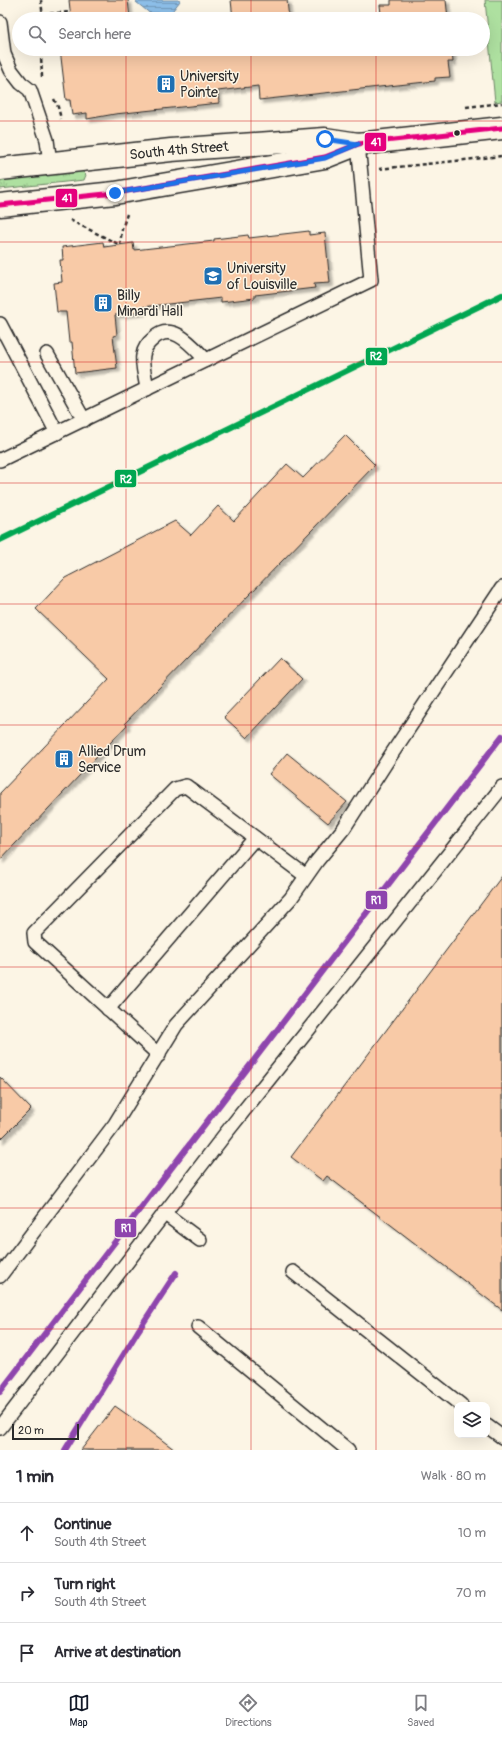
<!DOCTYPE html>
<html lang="en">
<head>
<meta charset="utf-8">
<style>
	:root { --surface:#fff; --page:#f7f7f7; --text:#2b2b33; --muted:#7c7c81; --line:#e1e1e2; --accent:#111827 }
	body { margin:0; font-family:Pangolin,sans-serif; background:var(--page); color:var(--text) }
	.controls { position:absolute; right:12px; bottom:12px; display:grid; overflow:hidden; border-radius:8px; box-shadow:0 4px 16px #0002 }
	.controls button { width:36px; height:36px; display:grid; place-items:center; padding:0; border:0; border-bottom:1px solid var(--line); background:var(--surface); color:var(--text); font:20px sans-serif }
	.scale { position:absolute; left:12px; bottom:10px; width:67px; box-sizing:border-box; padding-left:4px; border:2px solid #2b2b2b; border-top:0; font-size:11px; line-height:14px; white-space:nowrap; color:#2b2b2b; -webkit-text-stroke:3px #fcf5e5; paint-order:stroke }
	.stop { position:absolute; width:12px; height:12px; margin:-9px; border:3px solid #1a73e8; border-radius:50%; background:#fff }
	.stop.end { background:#1a73e8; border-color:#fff; box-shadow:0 1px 4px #0008 }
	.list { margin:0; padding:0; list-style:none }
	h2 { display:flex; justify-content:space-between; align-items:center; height:52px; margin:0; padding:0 16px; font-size:17px }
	h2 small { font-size:13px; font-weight:400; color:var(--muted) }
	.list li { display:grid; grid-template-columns:26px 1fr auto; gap:12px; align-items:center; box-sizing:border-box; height:60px; padding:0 16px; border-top:1px solid var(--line) }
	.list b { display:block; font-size:15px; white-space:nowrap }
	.list p { margin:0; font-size:13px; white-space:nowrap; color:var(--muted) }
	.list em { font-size:13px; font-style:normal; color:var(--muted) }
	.icon { flex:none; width:22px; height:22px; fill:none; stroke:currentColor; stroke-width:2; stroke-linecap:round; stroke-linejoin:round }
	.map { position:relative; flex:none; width:502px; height:1450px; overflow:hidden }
	.search { position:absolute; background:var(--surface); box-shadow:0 4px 16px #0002; left:12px; right:12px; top:12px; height:44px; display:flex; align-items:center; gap:10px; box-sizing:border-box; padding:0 14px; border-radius:22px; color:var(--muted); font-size:15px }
	.sheet { height:232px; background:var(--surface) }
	nav { display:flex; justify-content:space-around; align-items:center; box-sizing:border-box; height:56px; border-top:1px solid var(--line); background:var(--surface); font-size:11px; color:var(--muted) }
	nav a { display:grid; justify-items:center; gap:2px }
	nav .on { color:var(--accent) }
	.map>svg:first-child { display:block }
</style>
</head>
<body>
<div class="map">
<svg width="502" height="1450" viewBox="0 0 502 1450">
	<defs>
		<pattern id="grass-tufts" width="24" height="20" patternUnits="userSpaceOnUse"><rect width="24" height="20" fill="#aee0a0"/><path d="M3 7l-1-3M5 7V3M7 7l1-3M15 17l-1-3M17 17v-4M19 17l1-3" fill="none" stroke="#96c08a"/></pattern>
		<pattern id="water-rules" width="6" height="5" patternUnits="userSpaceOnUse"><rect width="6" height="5" fill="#8dbfe9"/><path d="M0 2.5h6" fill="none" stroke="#739bbd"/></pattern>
		<filter id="shadow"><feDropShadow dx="3.5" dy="3.5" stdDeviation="1" flood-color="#0004"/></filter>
	</defs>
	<rect width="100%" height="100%" fill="#fcf5e5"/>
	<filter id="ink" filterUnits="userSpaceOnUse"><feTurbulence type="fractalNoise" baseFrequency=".025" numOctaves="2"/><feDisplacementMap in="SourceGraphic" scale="8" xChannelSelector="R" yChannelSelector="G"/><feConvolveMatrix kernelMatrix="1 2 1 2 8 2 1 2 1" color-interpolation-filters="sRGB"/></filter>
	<g filter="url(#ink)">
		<path fill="url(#grass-tufts)" stroke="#6c8666" d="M82,171L86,175L84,180L0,189V180Z"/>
		<path fill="#aee0a0" stroke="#6c8666" d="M485,0H502V101L495,102Z"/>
		<path fill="url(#water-rules)" stroke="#66849d" d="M138,0H178L180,1L166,19H157L136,2Z"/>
		<g fill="#f8caa7" stroke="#2b2b2b" filter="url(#shadow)">
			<path d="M69,0H128L130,19H71Z"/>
			<path d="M231,0H287L289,19H233Z"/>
			<path d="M391,0H446L448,19H334L381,14L380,5H391Z"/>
			<path d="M60,49H193V51L211,49H452L453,62H448L450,77L435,78V81L259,100L258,86L218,91L219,103L115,114L87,119V113L72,115L70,100H66Z"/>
			<path d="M309,231V235L325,233L330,283L314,284L315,288L255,295V298L221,302V298L142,307V312L115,315L117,335L113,336L117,368L75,373L72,342H69L66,312H57L54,283L62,282L60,260H63L62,247L103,242L104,247L133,243L134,250L214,241V239L248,235L249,238Z"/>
			<path d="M345,435L375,465L125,723L127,725L0,860V793L109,679L36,609L65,578L175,521L191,535L218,506L234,521L287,464L303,478Z"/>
			<path d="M280,658L302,679L247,738L224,717Z"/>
			<path d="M287,753L347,802L328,823L269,774Z"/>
			<path d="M502,876V1310L327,1176L323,1181L291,1157Z"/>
			<path d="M0,1077L31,1109L0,1140Z"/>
			<path d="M115,1406L146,1428L175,1450H81Z"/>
		</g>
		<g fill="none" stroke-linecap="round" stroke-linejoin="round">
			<g stroke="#2b2b2b" stroke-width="16">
				<g id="lane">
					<path d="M0,22L4,54L11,70L21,83L30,90L47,140L50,163"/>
					<path d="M0,324L57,433"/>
					<path d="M47,354L84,420"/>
					<path d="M147,389C146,380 141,363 143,355C144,349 148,343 153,339C173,320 193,347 206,360"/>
					<path d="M0,460L371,280L358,144"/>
					<path d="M108,1009L255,838"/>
					<path d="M159,1055L35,942L34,933L175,789L186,786L306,876"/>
					<path d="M164,1213L200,1240"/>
					<path d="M293,1272L461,1405"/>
					<path d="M0,1276L115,1124L176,1025L291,898L317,861L344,828L389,758L502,588"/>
					<path d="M198,1327L348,1450"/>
					<path d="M487,1426L502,1437"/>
					<path d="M0,1428L226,1133L502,787"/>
				</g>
			</g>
			<g stroke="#2b2b2b" stroke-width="25">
				<g id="secondary">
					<path id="s1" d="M0,169L171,150L325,139L358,144"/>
					<path d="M0,205L115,193L325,157L358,144L502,128"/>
				</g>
			</g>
			<g stroke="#2b2b2b" stroke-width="2.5" stroke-dasharray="4 3" stroke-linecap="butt">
				<path d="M41,0L43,19"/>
				<path d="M43,14L70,12"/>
				<path d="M42,77L41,55L46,54V49"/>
				<path d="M54,99L58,107L61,119"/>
				<path d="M466,107L502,103"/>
				<path d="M379,169L502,156"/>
				<path d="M70,220L120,245L122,229L127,214"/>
			</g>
			<use href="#lane" stroke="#fcf5e5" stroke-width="13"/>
			<use href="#secondary" stroke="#fcf5e5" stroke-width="22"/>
			<g stroke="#fcf5e5" stroke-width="8">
				<path id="bus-1" d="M0,205L115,193L325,157L358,144L502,128"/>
			</g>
			<use href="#bus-1" stroke="#e5007d" stroke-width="5"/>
			<g stroke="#fcf5e5" stroke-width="9">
				<g id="rail-1">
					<path d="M0,1392L502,736"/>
					<path d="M65,1450L138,1331L176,1273"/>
				</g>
			</g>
			<g stroke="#fcf5e5" stroke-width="9">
				<path id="rail-2" d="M0,540L502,295"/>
			</g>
			<use href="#rail-1" stroke="#8e44ad" stroke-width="6"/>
			<use href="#rail-2" stroke="#00a651" stroke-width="6"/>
		</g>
	</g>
	<g fill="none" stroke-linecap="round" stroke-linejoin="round" filter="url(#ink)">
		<path stroke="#1a73e8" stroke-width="5" d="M115,193L325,158L358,144L325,139"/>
	</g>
	<path fill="none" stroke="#d62828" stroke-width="1" stroke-opacity="0.55" d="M126,0V19M251,0V19M376,0V19M126,49V1450M251,49V1450M376,49V1450M0,121H502M0,242H502M0,362H502M0,483H502M0,604H502M0,725H502M0,846H502M0,967H502M0,1088H502M0,1208H502M0,1329H502"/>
	<defs>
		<g id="building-square" transform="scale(1)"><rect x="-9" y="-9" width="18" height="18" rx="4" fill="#1f6fb2" stroke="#fcf5e5"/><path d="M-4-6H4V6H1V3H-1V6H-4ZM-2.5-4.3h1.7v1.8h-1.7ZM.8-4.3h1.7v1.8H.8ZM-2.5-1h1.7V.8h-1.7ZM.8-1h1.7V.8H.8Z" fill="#fff"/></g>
		<g id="university-square" transform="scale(1)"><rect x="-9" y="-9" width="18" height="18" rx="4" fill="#1f6fb2" stroke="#fcf5e5"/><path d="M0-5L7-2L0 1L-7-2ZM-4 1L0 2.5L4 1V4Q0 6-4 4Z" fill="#fff"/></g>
	</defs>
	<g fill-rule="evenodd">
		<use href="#building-square" x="166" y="84"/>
		<use href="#university-square" x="213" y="276"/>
		<use href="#building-square" x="103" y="303"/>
		<use href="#building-square" x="64" y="759"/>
	</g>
	<circle fill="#2b2b2b" stroke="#fcf5e5" stroke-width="1.5" cx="457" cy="133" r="3.5"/>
	<g text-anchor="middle" stroke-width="3" stroke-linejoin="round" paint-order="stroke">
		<g font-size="14" fill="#2b2b2b" stroke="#fcf5e5" text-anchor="start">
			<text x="180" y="81">University<tspan x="180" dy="16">Pointe</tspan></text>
			<text x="227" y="273">University<tspan x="227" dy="16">of Louisville</tspan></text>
			<text x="117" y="300">Billy<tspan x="117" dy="16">Minardi Hall</tspan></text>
			<text x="78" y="756">Allied Drum<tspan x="78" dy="16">Service</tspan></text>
		</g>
		<g font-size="14" fill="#2b2b2b" stroke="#fcf5e5">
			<text dy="5" stroke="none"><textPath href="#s1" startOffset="180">South 4th Street</textPath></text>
		</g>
	</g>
	<g stroke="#fcf5e5" stroke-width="1.5">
		<rect x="364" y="132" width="23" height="20" rx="4" fill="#e5007d"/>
		<rect x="55" y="188" width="23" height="20" rx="4" fill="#e5007d"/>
		<rect x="365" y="347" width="23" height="19" rx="4" fill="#00a651"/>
		<rect x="114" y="469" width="23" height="19" rx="4" fill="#00a651"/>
		<rect x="365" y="890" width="23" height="20" rx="4" fill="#8e44ad"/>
		<rect x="114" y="1218" width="23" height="20" rx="4" fill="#8e44ad"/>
	</g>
	<g font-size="11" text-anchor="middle" font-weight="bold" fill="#fff">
		<text x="376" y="146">41</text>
		<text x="67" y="202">41</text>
		<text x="376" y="360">R2</text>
		<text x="126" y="483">R2</text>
		<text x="376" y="904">R1</text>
		<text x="126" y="1232">R1</text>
	</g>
</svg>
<div class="controls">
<button><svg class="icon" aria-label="layers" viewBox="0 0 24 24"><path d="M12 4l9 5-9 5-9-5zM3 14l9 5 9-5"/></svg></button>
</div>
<div class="scale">20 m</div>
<div class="stop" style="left:325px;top:139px"></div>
<div class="stop end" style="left:115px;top:193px"></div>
<div class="search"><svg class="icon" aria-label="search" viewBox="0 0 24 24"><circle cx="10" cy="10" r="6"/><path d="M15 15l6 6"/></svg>Search here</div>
</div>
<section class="sheet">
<h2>1 min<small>Walk · 80 m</small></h2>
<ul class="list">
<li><svg class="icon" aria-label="ahead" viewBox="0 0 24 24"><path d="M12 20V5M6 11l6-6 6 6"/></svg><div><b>Continue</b><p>South 4th Street</p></div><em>10 m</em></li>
<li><svg class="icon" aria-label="right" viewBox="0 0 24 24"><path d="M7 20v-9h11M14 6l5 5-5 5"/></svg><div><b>Turn right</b><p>South 4th Street</p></div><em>70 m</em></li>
<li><svg class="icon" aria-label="arrive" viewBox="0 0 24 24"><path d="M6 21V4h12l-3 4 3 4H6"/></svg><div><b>Arrive at destination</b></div></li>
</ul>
</section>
<nav>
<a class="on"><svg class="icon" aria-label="map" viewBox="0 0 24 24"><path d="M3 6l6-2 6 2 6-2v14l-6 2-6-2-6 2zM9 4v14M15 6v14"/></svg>Map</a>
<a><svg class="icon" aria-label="directions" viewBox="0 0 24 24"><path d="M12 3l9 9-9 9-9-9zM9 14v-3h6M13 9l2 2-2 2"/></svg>Directions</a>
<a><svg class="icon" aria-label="saved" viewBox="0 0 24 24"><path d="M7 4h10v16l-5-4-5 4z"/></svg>Saved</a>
</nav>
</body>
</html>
